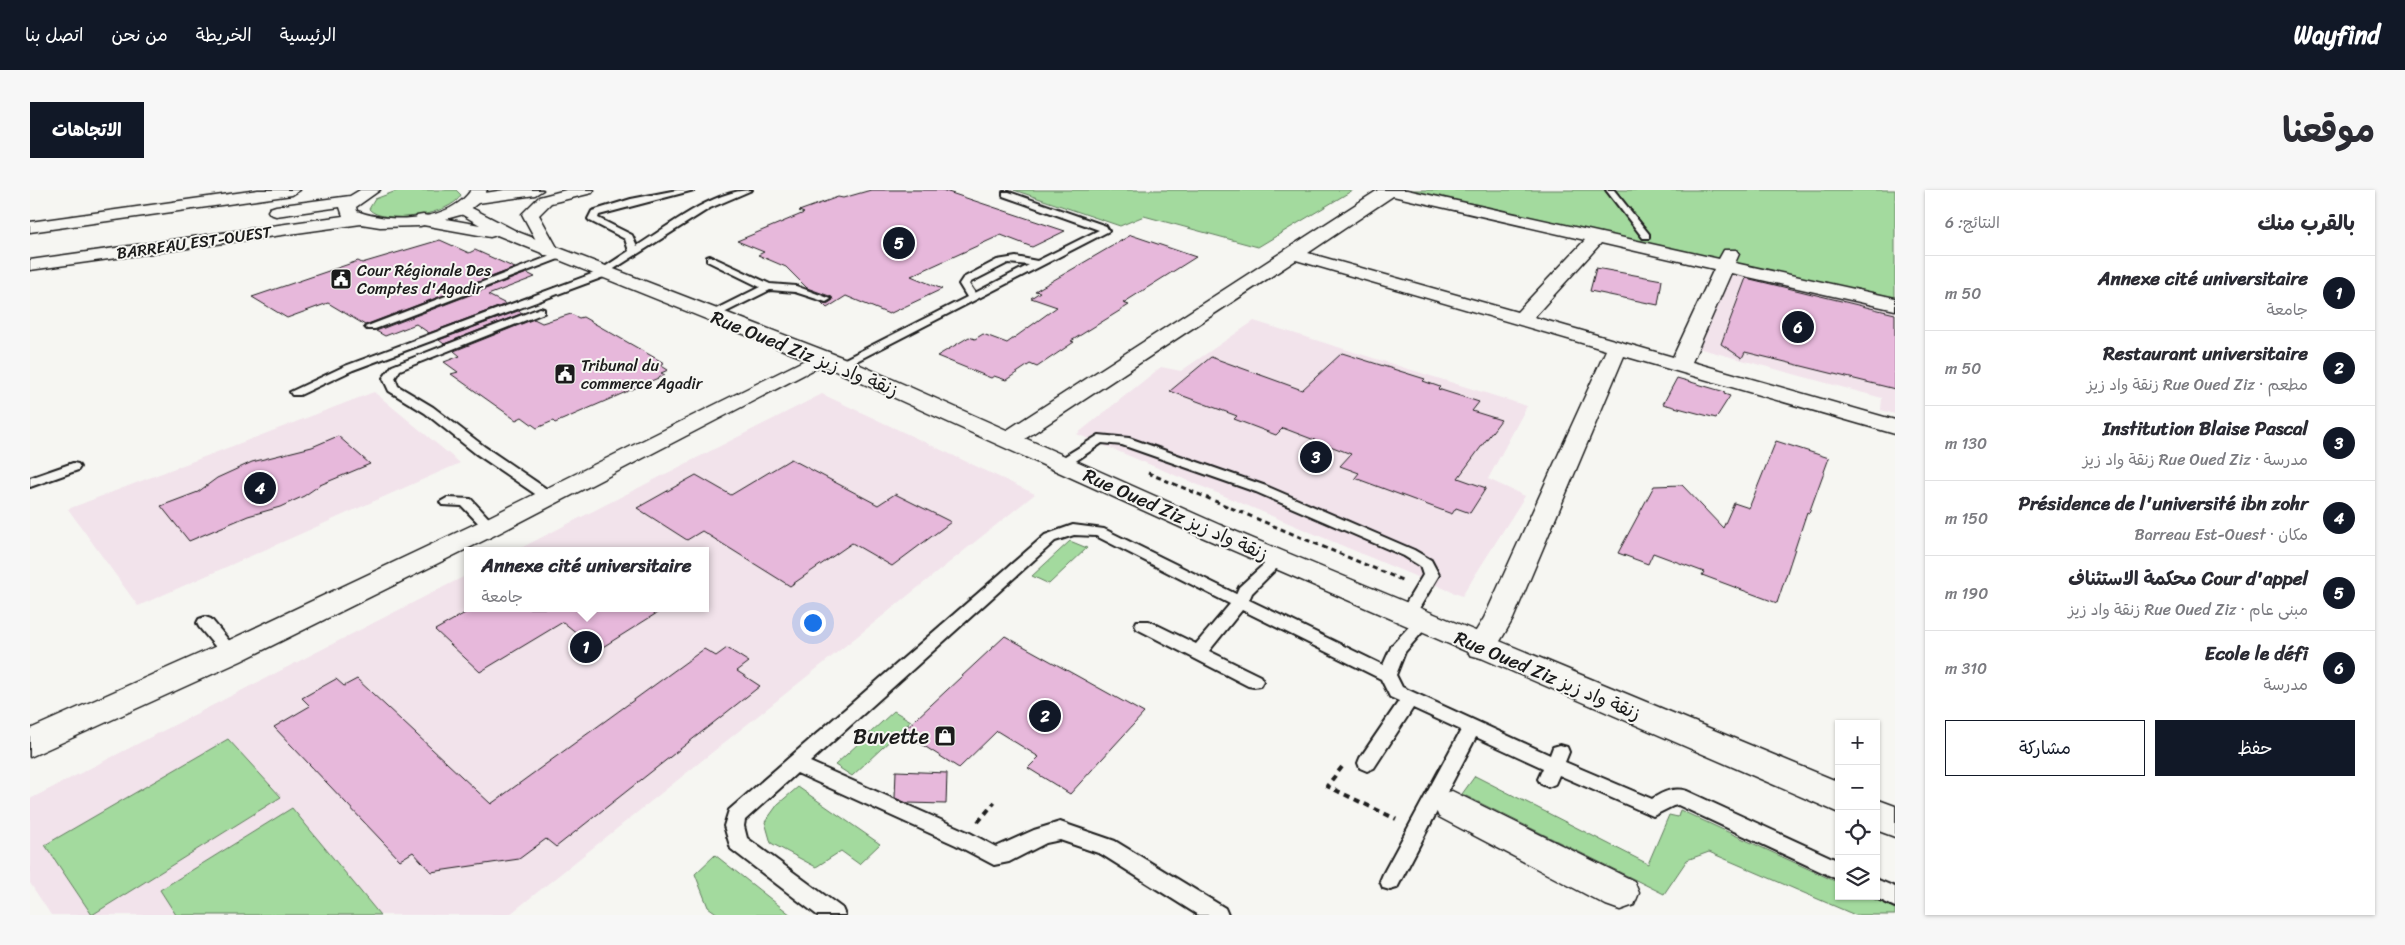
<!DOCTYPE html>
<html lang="ar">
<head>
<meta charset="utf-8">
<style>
	:root { --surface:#fff; --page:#f7f7f7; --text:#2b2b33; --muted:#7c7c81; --line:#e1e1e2; --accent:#111827 }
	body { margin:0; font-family:Sriracha,"Playpen Sans Arabic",sans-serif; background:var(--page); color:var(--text); direction:rtl }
	.controls { position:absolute; right:15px; bottom:15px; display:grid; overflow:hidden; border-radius:0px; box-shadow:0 1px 4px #0004 }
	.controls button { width:45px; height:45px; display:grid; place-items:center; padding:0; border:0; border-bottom:1px solid var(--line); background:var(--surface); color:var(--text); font:25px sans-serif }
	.you { position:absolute; left:782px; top:432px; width:18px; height:18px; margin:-12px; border:4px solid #fff; border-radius:50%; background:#1a73e8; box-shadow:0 0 0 8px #1a73e833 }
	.badge { display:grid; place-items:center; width:32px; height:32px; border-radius:50%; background:var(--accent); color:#fff; font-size:16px; font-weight:700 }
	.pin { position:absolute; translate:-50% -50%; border:2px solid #fff; box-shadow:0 1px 5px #0006 }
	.popup { position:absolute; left:434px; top:357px; width:245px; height:65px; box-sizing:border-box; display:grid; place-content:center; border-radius:0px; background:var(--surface); filter:drop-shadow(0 1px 4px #0005); font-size:16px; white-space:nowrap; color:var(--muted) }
	.popup b { font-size:19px; color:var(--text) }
	.popup::after { content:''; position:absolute; left:50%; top:100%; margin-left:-10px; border:10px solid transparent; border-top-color:var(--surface) }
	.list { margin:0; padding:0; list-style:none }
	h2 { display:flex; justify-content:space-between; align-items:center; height:65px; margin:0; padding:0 20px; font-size:21px }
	h2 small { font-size:16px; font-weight:400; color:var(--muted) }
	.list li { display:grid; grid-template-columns:32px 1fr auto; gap:15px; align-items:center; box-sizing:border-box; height:75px; padding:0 20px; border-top:1px solid var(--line) }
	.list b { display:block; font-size:19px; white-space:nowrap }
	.list p { margin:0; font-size:16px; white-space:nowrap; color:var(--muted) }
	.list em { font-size:16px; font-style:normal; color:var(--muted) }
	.actions { display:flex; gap:10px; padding:15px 20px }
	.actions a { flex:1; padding:11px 0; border:1px solid var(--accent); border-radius:0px; text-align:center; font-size:18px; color:var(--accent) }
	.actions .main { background:var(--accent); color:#fff }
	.icon { flex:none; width:28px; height:28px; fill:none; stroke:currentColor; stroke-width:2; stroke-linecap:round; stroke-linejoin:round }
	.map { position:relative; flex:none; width:1865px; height:725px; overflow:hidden; direction:ltr; border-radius:0px }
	header { display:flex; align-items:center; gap:30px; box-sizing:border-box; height:70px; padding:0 25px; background:var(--accent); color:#fff }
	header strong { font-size:24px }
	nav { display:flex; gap:28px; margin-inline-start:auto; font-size:18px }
	.intro { display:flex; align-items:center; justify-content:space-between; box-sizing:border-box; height:120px; padding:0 30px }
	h1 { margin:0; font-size:35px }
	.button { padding:12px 22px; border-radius:0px; background:var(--accent); color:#fff; font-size:18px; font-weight:700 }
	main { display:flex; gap:30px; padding:0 30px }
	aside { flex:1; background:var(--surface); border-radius:0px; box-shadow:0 1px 4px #0004 }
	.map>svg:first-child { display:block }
</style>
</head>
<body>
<header>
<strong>Wayfind</strong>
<nav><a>الرئيسية</a><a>الخريطة</a><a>من نحن</a><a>اتصل بنا</a></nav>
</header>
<div class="intro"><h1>موقعنا</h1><a class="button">الاتجاهات</a></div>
<main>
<aside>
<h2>بالقرب منك<small>النتائج: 6</small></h2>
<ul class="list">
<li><span class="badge">1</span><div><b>Annexe cité universitaire</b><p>جامعة</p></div><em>50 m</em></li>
<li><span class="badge">2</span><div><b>Restaurant universitaire</b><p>مطعم · Rue Oued Ziz زنقة واد زيز</p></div><em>50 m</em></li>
<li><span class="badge">3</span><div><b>Institution Blaise Pascal</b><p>مدرسة · Rue Oued Ziz زنقة واد زيز</p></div><em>130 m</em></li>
<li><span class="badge">4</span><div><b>Présidence de l'université ibn zohr</b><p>مكان · Barreau Est-Ouest</p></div><em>150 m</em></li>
<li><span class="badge">5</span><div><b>Cour d'appel محكمة الاستئناف</b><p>مبنى عام · Rue Oued Ziz زنقة واد زيز</p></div><em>190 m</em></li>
<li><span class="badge">6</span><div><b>Ecole le défi</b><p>مدرسة</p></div><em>310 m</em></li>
</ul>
<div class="actions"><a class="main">حفظ</a><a>مشاركة</a></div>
</aside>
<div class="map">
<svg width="1865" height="725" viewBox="0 0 1865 725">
	<rect width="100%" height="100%" fill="#f6f6f2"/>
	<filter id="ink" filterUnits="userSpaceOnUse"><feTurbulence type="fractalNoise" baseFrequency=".02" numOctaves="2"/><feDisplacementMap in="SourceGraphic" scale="10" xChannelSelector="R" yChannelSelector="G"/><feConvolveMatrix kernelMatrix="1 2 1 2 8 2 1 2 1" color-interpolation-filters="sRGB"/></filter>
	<g filter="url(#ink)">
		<g fill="#f2e3eb">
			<path d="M1694,79L1865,118V224L1851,220L1852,208L1664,157Z"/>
			<path d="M1224,131L1497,216L1458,289L1495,306L1432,406L1047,244L1131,177L1151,181Z"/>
			<path d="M344,202L430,273L108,416L38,319Z"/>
			<path d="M792,204L1005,304L479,725H21L0,693V609L437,385V418H675V361H485Z"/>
		</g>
		<g fill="#a3da9e" stroke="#607b5d">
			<path d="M369,0H426L431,5C421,25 353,36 339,19L345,9Z"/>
			<path d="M984,0H1323L1228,57L1114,26L1090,36Z"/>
			<path d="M1372,0H1865V112Z"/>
			<path d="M1040,351L1057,358L1019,394L1002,386Z"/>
			<path d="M864,521L881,531L822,586L805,575Z"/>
			<path d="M198,549L251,607L62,725L15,655Z"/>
			<path d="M1445,586L1618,674L1639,625L1648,627L1650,620L1809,693V706H1838L1865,719V725H1825L1679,662L1657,670L1634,704L1432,604Z"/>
			<path d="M768,597L850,654L829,674L811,661L786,677L741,653L735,632L748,614Z"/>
			<path d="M262,618L350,725H146L130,700Z"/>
			<path d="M685,665L761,725H689L678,717L665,684Z"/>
		</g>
		<g fill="#e7b8db" stroke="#1c1c1c">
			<path d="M841,0H912L1035,41L1002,57L971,45L881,86L912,99L859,124L816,106L797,118L791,112L797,114L803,110L802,107L777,98L756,77L728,65L734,62L707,51L774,23L769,21L808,7L813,8Z"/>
			<path d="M1101,45L1166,67L1093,113L1099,115L1041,151L1044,152L1007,177L1000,174L976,190L964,186L961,188L907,166L939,147L945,149L953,144L977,153L1027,117L1001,108L1010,102L1005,101Z"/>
			<path d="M410,50L439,63L445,60L485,78L335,135L298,113L257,128L222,107L328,71L332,73Z"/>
			<path d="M1566,78L1632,90L1628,115L1560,101Z"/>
			<path d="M497,83L505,87L458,105L476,114L399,143L386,134L355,146L346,141Z"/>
			<path d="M1716,88L1865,124V199L1715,162L1712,168L1691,154Z"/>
			<path d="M488,121L493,123L414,154L409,150Z"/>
			<path d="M541,124L549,128L553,127L634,173L630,175L638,180L631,183L635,185L525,233L523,231L507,238L492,227L486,230L421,184L428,182L414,172L430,166L424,161L504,129L512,133Z"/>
			<path d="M1312,163L1395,189L1393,191L1410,197L1408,199L1449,212L1442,221L1471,230L1428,288L1456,298L1440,323L1426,318L1422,324L1325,288L1329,283L1310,276L1321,264L1253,238L1246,245L1204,229L1207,226L1140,201L1181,167L1272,200Z"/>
			<path d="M1647,188L1695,202L1694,204L1700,206L1686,228L1633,214Z"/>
			<path d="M308,246L340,274L290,295L274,306L250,317L218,326L159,351L131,316L168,302L187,288L222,272L282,257Z"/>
			<path d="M1746,251L1799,268L1779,323L1777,322L1747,413L1672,385L1674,382L1623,363L1618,374L1588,363L1624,296L1652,295L1693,338L1704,313L1719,318Z"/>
			<path d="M761,269L848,315L865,304L921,332L862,376L822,353L760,396L672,341L657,350L607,318L666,285L701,305Z"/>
			<path d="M444,418H635L568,460L533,432L450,482L405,440Z"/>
			<path d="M975,446L1114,523L1040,604L998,578L1009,567L967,541L929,578L872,542Z"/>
			<path d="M697,458L719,472L707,481L730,496L526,657L516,649L489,669L401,682L383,662L370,670L244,537L280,516L272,508L306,489L314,496L327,489L461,614L674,459L686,466Z"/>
			<path d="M866,581L917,583L916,614L877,613L865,608Z"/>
		</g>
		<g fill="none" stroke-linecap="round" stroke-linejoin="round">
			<g stroke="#1c1c1c" stroke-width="4">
				<g id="lane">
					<path d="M647,0H664L569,25L568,28L602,45L607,56C639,36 683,0 722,0L680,18L579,82V85L323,180L270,205H262L260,202L315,176L567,82L599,61L595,49L560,31L558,29L562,21L601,9Z"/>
					<path d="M1576,0H1584L1619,44V48H1613Z"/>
					<path d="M973,2H979L1076,36L1079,41L815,177H807L805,175L807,173L937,107L929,94L933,88L967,70L986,67L1007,71L1069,40L973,6ZM978,73L999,75L945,103L939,94L941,92Z"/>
					<path d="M531,62L534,63V67L345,139H337L335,137Z"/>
					<path d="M680,66L740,94L766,96L801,109L796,112L765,102L740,100L686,127H678V123L730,97L677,71V67Z"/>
					<path d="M510,118L514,119V123L370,180L365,188L368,196L403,217L455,257L524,304L526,307L519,311L514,310L445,263L395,223L359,201L353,188L362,176Z"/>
					<path d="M1069,245L1099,248L1236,296L1384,360L1401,370L1409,385L1384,427H1372L1370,423L1393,385L1390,376L1374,366L1226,302L1092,255L1072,253L1037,277H1027L1025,274L1027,271Z"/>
					<path d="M43,273L48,274L50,277L48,280L0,297V288Z"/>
					<path d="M417,308L441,309L467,337L465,340H455L432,316L412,315L410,312Z"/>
					<path d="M1043,335L1074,339L1206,404L1209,397L1243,366H1253L1256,369L1222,403L1219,410L1353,475L1362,455L1388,427H1400L1402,431L1375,462L1366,485L1372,497L1520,565L1523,557L1530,555L1537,557L1539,562L1535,572L1622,609C1633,602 1643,597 1657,601L1809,671V690L1648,615L1643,616L1623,626L1529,585L1525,594L1518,597L1511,594L1508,589L1513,578L1446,547L1367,698L1360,700L1353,698L1350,691L1353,684L1431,540L1383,518L1344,578L1337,581L1330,578L1328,573L1330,568L1369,511L1360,507L1351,489L1212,420L1179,461L1230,486L1233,491L1230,496L1224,497L1218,496L1107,439L1105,435L1107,431H1119L1166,454L1200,414L1066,346L1044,345L1025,351L780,572L940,643L966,657L1004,640L1030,632L1085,651L1195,718L1198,725H1168L1071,664L1030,650L1016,653L979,672L964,675L926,655L767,583L715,630L714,636L717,648L812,718L815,725H787L701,659L694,636L699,620L1015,345Z"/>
					<path d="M175,427L181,429L206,459L208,463L206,467L200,469L194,467L169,437L167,433L169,429Z"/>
					<path d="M1846,689L1865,697V717L1842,706H1846Z"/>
				</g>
			</g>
			<g stroke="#1c1c1c" stroke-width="3">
				<g id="street">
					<path d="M228,0H270L262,5L0,42V32Z"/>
					<path d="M1348,0H1377L1689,69L1694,60H1706L1709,64L1705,73L1865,108V120L1701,83L1662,172L1865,230V244L1594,166L1483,429L1462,465L1451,468L1440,465L1436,457L1454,428L1576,160L1266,70L987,254L979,256L971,254L967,249L971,244ZM1363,6L1555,50L1487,122L1278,63ZM1571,53L1684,79L1643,167L1504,127Z"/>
					<path d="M793,161L800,163L804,167L800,171L469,343L211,471L0,567V539L189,455L451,331Z"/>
					<path d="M1422,601L1604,691L1609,703L1604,715L1590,720L1576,715L1409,627L1404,616L1409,605Z"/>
				</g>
			</g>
			<g stroke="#1c1c1c" stroke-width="3">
				<g id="secondary">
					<path d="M432,13L488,42L819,170L1190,335L1809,592V623L1172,347L803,180L467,45L460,47L393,35L387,34L385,30L387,26L393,25L450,35L426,21L424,18L426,15Z"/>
					<path d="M1846,609L1865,616V647L1846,640Z"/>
				</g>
			</g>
			<g stroke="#1c1c1c" stroke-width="3">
				<g id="primary">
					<path d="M330,0H350L326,17L327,21C360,34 420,32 441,0H457L455,3L474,0H513L505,5L448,13L434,24L390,36L350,37L331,34L0,80V70L313,26L310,17L246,26L240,24L238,21L240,18L246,16L320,6Z"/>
					<path d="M536,0H564L562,3L521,13L509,25L529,61L526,65H514L492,24L509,7Z"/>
				</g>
			</g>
			<path stroke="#1c1c1c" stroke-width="3" stroke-dasharray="5 4" stroke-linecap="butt" d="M1118,283L1372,390"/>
			<g stroke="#1c1c1c" stroke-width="4" stroke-dasharray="6 5" stroke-linecap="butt">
				<path d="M1312,577L1297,596L1366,629"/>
				<path d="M948,632L965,612"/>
			</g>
			<use href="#lane" fill="#f6f6f2" fill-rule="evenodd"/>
			<use href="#street" fill="#f6f6f2" fill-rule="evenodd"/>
			<use href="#secondary" fill="#f6f6f2" fill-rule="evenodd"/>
			<use href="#primary" fill="#f6f6f2" fill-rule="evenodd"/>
		</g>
	</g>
	<defs>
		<g id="civic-square" transform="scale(1.125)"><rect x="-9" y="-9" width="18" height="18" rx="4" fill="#1c1c1c" stroke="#f6f6f2"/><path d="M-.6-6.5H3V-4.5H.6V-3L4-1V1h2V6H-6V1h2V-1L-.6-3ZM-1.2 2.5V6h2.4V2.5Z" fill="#fff"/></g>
		<g id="shop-square" transform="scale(1.125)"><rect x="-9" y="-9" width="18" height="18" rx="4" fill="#1c1c1c" stroke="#f6f6f2"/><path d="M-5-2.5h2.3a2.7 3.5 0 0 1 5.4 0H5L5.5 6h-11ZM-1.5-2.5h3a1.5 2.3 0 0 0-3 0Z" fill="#fff"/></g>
	</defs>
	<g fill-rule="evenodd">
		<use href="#civic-square" x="311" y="89"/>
		<use href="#civic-square" x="535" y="184"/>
		<use href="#shop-square" x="915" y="546"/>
	</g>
	<g text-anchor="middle" stroke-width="4" stroke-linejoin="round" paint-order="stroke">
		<g font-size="16" fill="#1c1c1c" stroke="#f6f6f2">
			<text transform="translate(164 52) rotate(-8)" y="6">BARREAU EST-OUEST</text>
		</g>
		<g font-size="16" fill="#1c1c1c" stroke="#f6f6f2" text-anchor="start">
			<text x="327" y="86">Cour Régionale Des<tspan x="327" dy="18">Comptes d'Agadir</tspan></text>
			<text x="551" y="181">Tribunal du<tspan x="551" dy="18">commerce Agadir</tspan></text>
		</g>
		<g font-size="19" fill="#1c1c1c" stroke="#f6f6f2">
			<text transform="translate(775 163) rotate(22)" y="7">Rue Oued Ziz زنقة واد زيز</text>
			<text transform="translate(1146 324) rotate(24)" y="7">Rue Oued Ziz زنقة واد زيز</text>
			<text transform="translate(1518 485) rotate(23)" y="7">Rue Oued Ziz زنقة واد زيز</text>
		</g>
		<g font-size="22" fill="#1c1c1c" stroke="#f6f6f2" text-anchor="end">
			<text x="899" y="554">Buvette</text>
		</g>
	</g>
</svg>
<div class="controls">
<button>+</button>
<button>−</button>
<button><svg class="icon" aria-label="locate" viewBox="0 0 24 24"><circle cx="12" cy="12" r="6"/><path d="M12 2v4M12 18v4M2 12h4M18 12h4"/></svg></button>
<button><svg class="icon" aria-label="layers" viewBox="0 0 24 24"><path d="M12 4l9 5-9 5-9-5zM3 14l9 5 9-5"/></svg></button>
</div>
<div class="you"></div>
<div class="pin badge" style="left:556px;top:457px">1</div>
<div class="popup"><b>Annexe cité universitaire</b>جامعة</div>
<div class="pin badge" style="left:1015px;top:526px">2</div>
<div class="pin badge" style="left:1286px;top:267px">3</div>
<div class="pin badge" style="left:230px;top:298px">4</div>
<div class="pin badge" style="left:869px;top:53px">5</div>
<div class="pin badge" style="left:1768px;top:137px">6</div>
</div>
</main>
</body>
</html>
